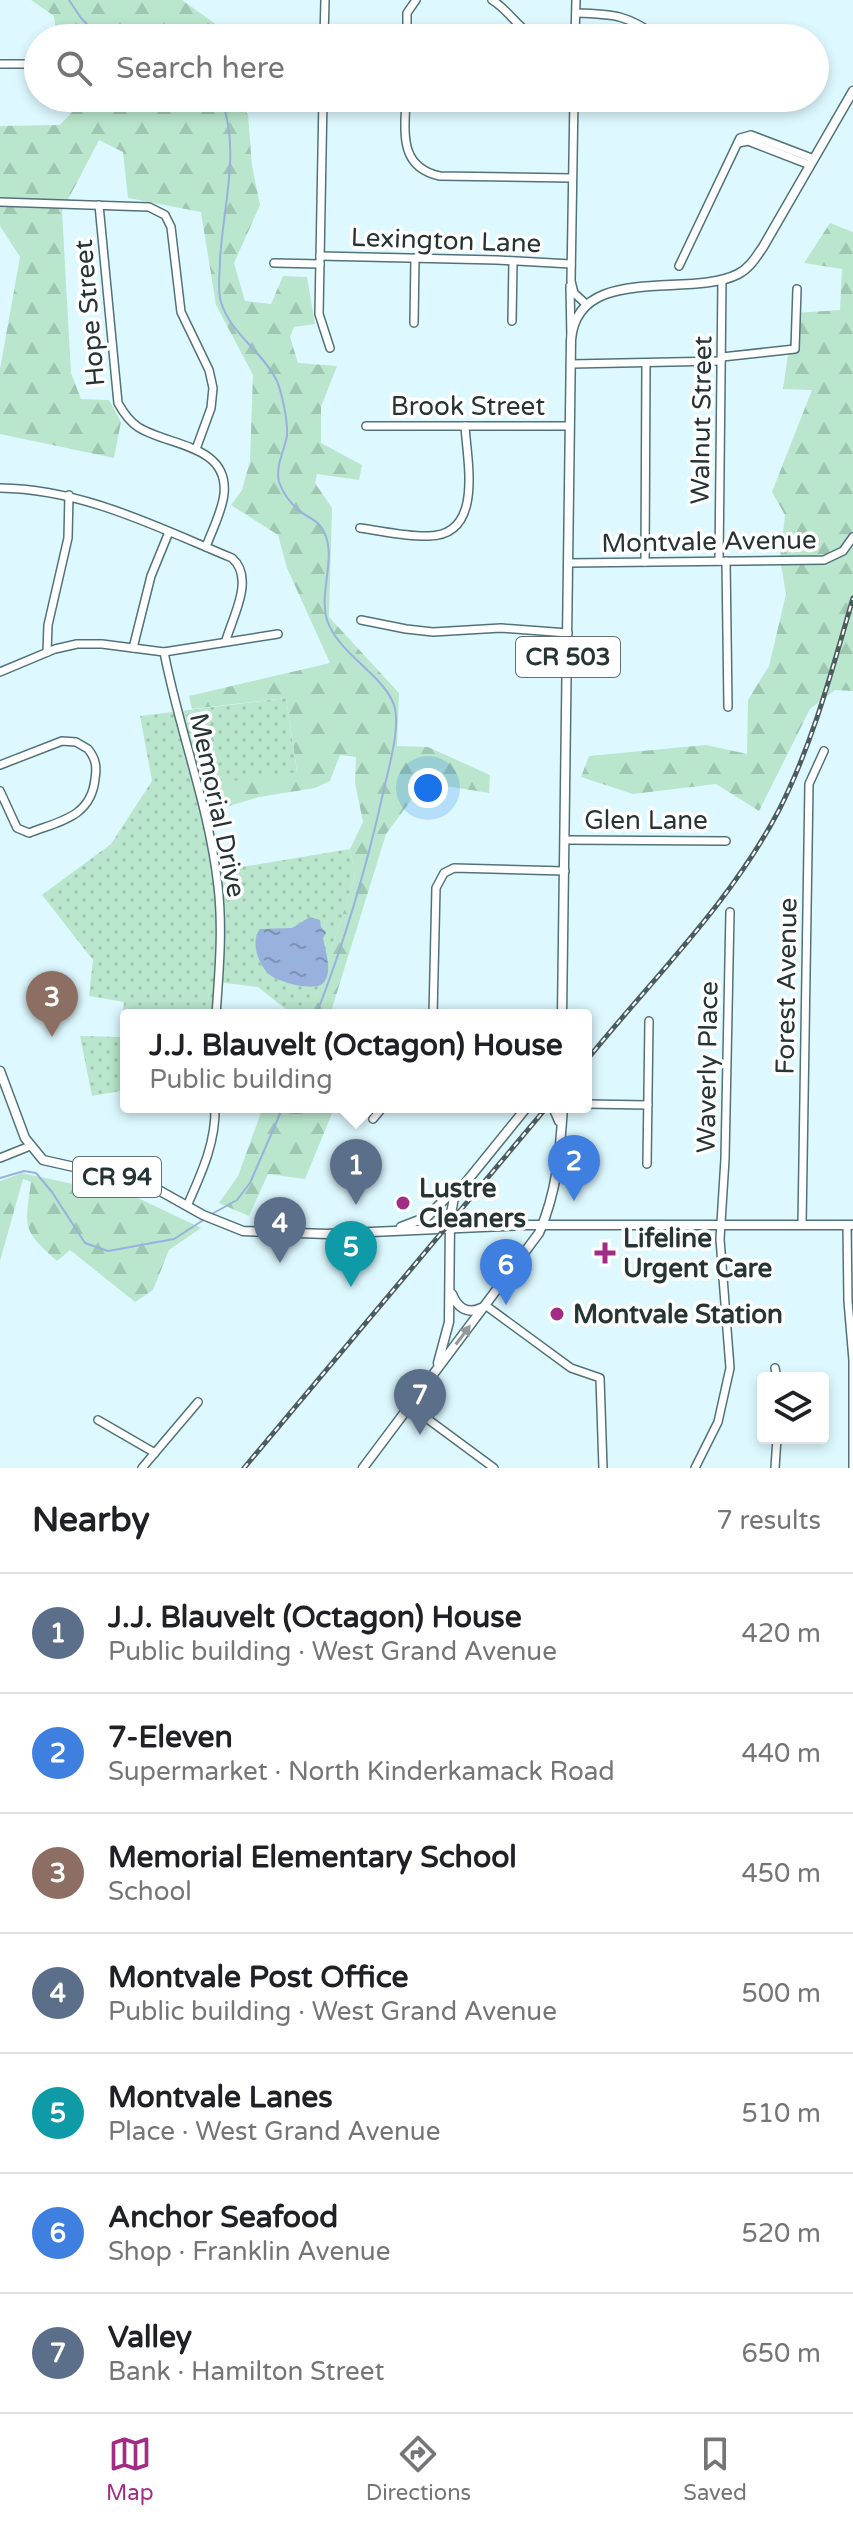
<!DOCTYPE html>
<html lang="en">
<head>
<meta charset="utf-8">
<style>
	:root { --surface:#fff; --page:#f2f2f2; --text:#202124; --muted:#757577; --line:#e0e0e0; --accent:#a22b84 }
	body { margin:0; font-family:"Varela Round",sans-serif; background:var(--page); color:var(--text) }
	.controls { position:absolute; right:24px; bottom:24px; display:grid; overflow:hidden; border-radius:8px; box-shadow:0 4px 12px #0003 }
	.controls button { width:72px; height:72px; display:grid; place-items:center; padding:0; border:0; border-bottom:2px solid var(--line); background:var(--surface); color:var(--text); font:40px sans-serif }
	.you { position:absolute; left:428px; top:788px; width:28px; height:28px; margin:-20px; border:6px solid #fff; border-radius:50%; background:#1a73e8; box-shadow:0 0 0 12px #1a73e833 }
	.badge { display:grid; place-items:center; width:52px; height:52px; border-radius:50%; background:var(--accent); color:#fff; font-size:26px; font-weight:700 }
	.pin { position:absolute; translate:-50% -66px; filter:drop-shadow(0 2px 4px #0008) }
	.pin::after { content:''; position:absolute; top:42px; width:28px; height:24px; background:inherit; clip-path:polygon(0 0,100% 0,50% 100%) }
	.popup { position:absolute; left:120px; top:1009px; width:472px; height:104px; box-sizing:border-box; display:grid; place-content:center; border-radius:8px; background:var(--surface); filter:drop-shadow(0 2px 6px #0005); font-size:26px; white-space:nowrap; color:var(--muted) }
	.popup b { font-size:30px; color:var(--text) }
	.popup::after { content:''; position:absolute; left:50%; top:100%; margin-left:-16px; border:16px solid transparent; border-top-color:var(--surface) }
	.list { margin:0; padding:0; list-style:none }
	h2 { display:flex; justify-content:space-between; align-items:center; height:104px; margin:0; padding:0 32px; font-size:34px }
	h2 small { font-size:26px; font-weight:400; color:var(--muted) }
	.list li { display:grid; grid-template-columns:52px 1fr auto; gap:24px; align-items:center; box-sizing:border-box; height:120px; padding:0 32px; border-top:2px solid var(--line) }
	.list b { display:block; font-size:30px; white-space:nowrap }
	.list p { margin:0; font-size:26px; white-space:nowrap; color:var(--muted) }
	.list em { font-size:26px; font-style:normal; color:var(--muted) }
	.icon { flex:none; width:44px; height:44px; fill:none; stroke:currentColor; stroke-width:2; stroke-linecap:round; stroke-linejoin:round }
	.map { position:relative; flex:none; width:853px; height:1468px; overflow:hidden }
	.search { position:absolute; background:var(--surface); box-shadow:0 4px 12px #0003; left:24px; right:24px; top:24px; height:88px; display:flex; align-items:center; gap:20px; box-sizing:border-box; padding:0 28px; border-radius:44px; color:var(--muted); font-size:30px }
	.sheet { height:944px; background:var(--surface) }
	nav { display:flex; justify-content:space-around; align-items:center; box-sizing:border-box; height:112px; border-top:2px solid var(--line); background:var(--surface); font-size:22px; color:var(--muted) }
	nav a { display:grid; justify-items:center; gap:4px }
	nav .on { color:var(--accent) }
	.map>svg:first-child { display:block }
</style>
</head>
<body>
<div class="map">
<svg width="853" height="1468" viewBox="0 0 853 1468">
	<defs>
		<pattern id="forest-firs" width="22" height="20" patternUnits="userSpaceOnUse" patternTransform="scale(2)"><rect width="22" height="20" fill="#b9e6cd"/><path d="M5 1l3.5 6h-7zM16 11l3.5 6h-7z" fill="#9fc6b1"/></pattern>
		<pattern id="park-dots" width="8" height="8" patternUnits="userSpaceOnUse" patternTransform="scale(2)"><rect width="8" height="8" fill="#b9e6cd"/><path d="M2 2h.1M6 6h.1" fill="none" stroke="#9fc6b1" stroke-width="1.8" stroke-linecap="round"/></pattern>
		<pattern id="water-ripples" width="26" height="14" patternUnits="userSpaceOnUse" patternTransform="scale(2)"><rect width="26" height="14" fill="#99b1dd"/><path d="M2 4q2-2 4 0t4 0M15 11q2-2 4 0t4 0" fill="none" stroke="#7d91b4"/></pattern>
	</defs>
	<rect width="100%" height="100%" fill="#ddf9ff"/>
	<g fill="url(#forest-firs)">
		<path d="M31,0H182L235,38H57L54,16Z"/>
		<path d="M85,98H237L248,115L252,166L260,205L234,263L245,301L271,304L283,276L307,277L315,324L294,327L290,337L298,363L337,366L321,407V443L362,465L359,480L317,474L315,483L332,508L329,617L399,693L397,746L428,747L490,775L489,793L446,786L412,799L386,834L330,1015H310L355,876L350,849L363,822L355,783L356,757L340,755L330,781L315,788L259,797L208,812L199,786L297,771L286,698L192,709L189,696L330,663L287,568L278,535L231,505L242,490L250,461L253,375L216,305L201,212L128,198L123,152L99,140L62,211L71,373L81,399L109,400L121,422L114,458L0,434V369L20,257L0,226V126L60,125Z"/>
		<path d="M830,223L853,232V691L835,690L810,709L759,811L716,784L633,794L581,777L589,756L706,745L747,754L748,700L769,666L786,594L780,558L785,515L772,492L812,390L783,389L794,313L840,310L842,269L804,263Z"/>
		<path d="M263,1107H330L333,1111L305,1179L268,1174L249,1216L219,1203L238,1176Z"/>
		<path d="M22,1173L138,1198L201,1228L169,1250L153,1290L135,1302L70,1250L57,1261C21,1229 25,1227 31,1182L23,1179L0,1261V1181Z"/>
	</g>
	<path fill="url(#park-dots)" d="M286,698L297,772L199,786L217,871L350,849L355,876L310,1015H293L258,987L217,982L216,1015H126V1090L92,1096L80,1036L120,1037L124,1002L89,996L93,960L42,895L111,844L152,781L140,716Z"/>
	<path fill="url(#water-ripples)" d="M310,917L320,920L321,927L326,933L323,938C325,950 333,971 324,982C316,993 279,982 270,975C258,965 250,941 260,929L292,928Z"/>
	<g fill="none" stroke-linecap="round" stroke-linejoin="round">
		<g stroke="#99b1dd" stroke-width="2">
			<path d="M69,0L81,18L100,38"/>
			<path d="M221,98C241,151 223,205 220,260C220,273 217,289 221,302C230,333 263,352 277,381C282,393 288,422 287,435C285,450 275,465 279,482C283,493 291,504 300,511C308,518 318,520 323,530C338,556 318,592 327,620C339,655 383,674 394,705C401,727 389,766 384,789C367,866 345,941 316,1015"/>
			<path d="M0,1178L24,1171L36,1173L52,1192L85,1243L108,1251L174,1239L205,1219"/>
			<path d="M210,1215L237,1200L250,1183L283,1107"/>
		</g>
		<g stroke="#527279" stroke-width="10">
			<g id="minor">
				<path d="M492,0C509,10 518,29 536,38"/>
				<path d="M576,13C615,14 627,15 660,38"/>
				<path d="M324,38L325,0"/>
				<path d="M407,38V13L416,0"/>
				<path d="M575,38L576,0"/>
				<path d="M0,64H38"/>
				<path d="M323,98L319,314L330,348"/>
				<path d="M406,98C405,131 398,167 440,176L571,178"/>
				<path d="M574,98L571,281L574,293L586,304"/>
				<path d="M406,100L480,101L494,98"/>
				<path d="M738,143L748,141L810,165"/>
				<path d="M0,202L149,207L165,215L171,227L181,312L209,370L213,388L211,408L196,449"/>
				<path d="M99,205L118,403C123,412 129,421 138,427C167,446 229,444 224,494C222,512 212,530 206,547"/>
				<path d="M320,256L497,260L571,264"/>
				<path d="M274,263L320,264"/>
				<path d="M679,266L740,138L751,135L814,159"/>
				<path d="M570,286L571,338"/>
				<path d="M512,321L513,262"/>
				<path d="M414,323L415,258"/>
				<path d="M722,357L795,349L797,289"/>
				<path d="M571,364L721,361"/>
				<path d="M366,426H570"/>
				<path d="M0,488C83,489 157,527 232,558C255,578 233,616 226,640"/>
				<path d="M360,528C383,531 407,537 429,536C484,535 467,461 465,426"/>
				<path d="M719,561L722,280"/>
				<path d="M726,561L728,707"/>
				<path d="M645,562L646,364"/>
				<path d="M569,563L824,560L843,551L853,537"/>
				<path d="M361,620L406,629L433,632L501,628L568,633"/>
				<path d="M133,648L151,576L169,532"/>
				<path d="M47,652L48,625L68,538L69,495"/>
				<path d="M164,652C179,730 209,806 218,886C223,929 219,972 216,1015"/>
				<path d="M0,672L55,649L77,644H102L164,652L278,634"/>
				<path d="M0,765L62,741L76,742L88,749C96,759 97,767 95,779C91,817 60,821 29,833L17,828L0,791"/>
				<path d="M566,840L726,841"/>
				<path d="M433,1015L436,888L444,873L454,868L565,871"/>
				<path d="M586,1104L648,1105"/>
				<path d="M373,1119L383,1107"/>
				<path d="M0,1158L30,1146"/>
				<path d="M647,1164L649,1021"/>
				<path d="M187,1206C201,1174 216,1143 215,1107"/>
				<path d="M802,1225L809,784L824,751"/>
				<path d="M847,1225L848,1301L853,1360V1468"/>
				<path d="M485,1305L571,1368L600,1378L603,1468"/>
				<path d="M775,1368L777,1378"/>
				<path d="M410,1406L494,1468"/>
				<path d="M98,1420L155,1453"/>
				<path d="M142,1468L198,1402"/>
				<path d="M695,1468L718,1422L730,1368L720,1239L725,1159L730,912"/>
				<path d="M775,1468L777,1438"/>
			</g>
		</g>
		<g stroke="#527279" stroke-width="11">
			<g id="major">
				<path d="M562,1015L571,340C577,262 690,299 738,274C750,268 756,257 763,247L853,91"/>
				<path d="M0,1071L25,1138L43,1160L146,1183L203,1215L243,1231L327,1234L527,1225H853"/>
				<path d="M553,1107L559,1121"/>
				<path d="M401,1227L427,1217L454,1190"/>
				<path d="M452,1294C457,1307 467,1315 481,1308"/>
				<path d="M438,1363L449,1322L450,1220L454,1197L527,1107"/>
				<path d="M363,1468L539,1233C557,1192 560,1152 563,1107"/>
			</g>
		</g>
		<use href="#minor" stroke="#fff" stroke-width="7"/>
		<use href="#major" stroke="#fff" stroke-width="8"/>
		<g stroke="#4b5c5f" stroke-width="5">
			<g id="rail">
				<path d="M586,1061C652,979 730,904 779,810C813,743 832,670 853,598"/>
				<path d="M244,1468L547,1107"/>
			</g>
		</g>
		<use href="#rail" stroke="#fff" stroke-width="2" stroke-dasharray="6" stroke-linecap="butt"/>
	</g>
	<defs><path id="oneway-solid" d="M-6-.8H1V-3.2L6.5 0L1 3.2V.8H-6Z" transform="scale(2)"/></defs>
	<use fill="#929a9a" href="#oneway-solid" transform="translate(463 1335) rotate(-53)"/>
	<g fill="#a22b84" stroke="#fff" stroke-width="3">
		<circle cx="403" cy="1203" r="8"/>
		<path d="M601 1241h8v8h8v8h-8v8h-8v-8h-8v-8h8z"/>
		<circle cx="557" cy="1314" r="8"/>
	</g>
	<g text-anchor="middle" stroke-width="7" stroke-linejoin="round" paint-order="stroke">
		<g fill="#fff" stroke="#677172" stroke-width="2">
			<rect x="516" y="637" width="104" height="40" rx="6"/>
			<rect x="73" y="1157" width="88" height="40" rx="6"/>
		</g>
		<g font-size="24" font-weight="bold" fill="#263436">
			<text x="568" y="665">CR 503</text>
			<text x="117" y="1185">CR 94</text>
		</g>
		<g font-size="26" fill="#263436" stroke="#fff">
			<text transform="translate(446 240) rotate(2)" y="9">Lexington Lane</text>
			<text transform="translate(89 313) rotate(-95)" y="9">Hope Street</text>
			<text x="468" y="415">Brook Street</text>
			<text transform="translate(701 420) rotate(-89)" y="9">Walnut Street</text>
			<text transform="translate(709 541) rotate(-1)" y="9">Montvale Avenue</text>
			<text transform="translate(218 805) rotate(78)" y="9">Memorial Drive</text>
			<text x="646" y="829">Glen Lane</text>
			<text transform="translate(786 986) rotate(-89)" y="9">Forest Avenue</text>
			<text transform="translate(707 1067) rotate(-89)" y="9">Waverly Place</text>
		</g>
		<g font-size="26" font-weight="bold" fill="#263436" stroke="#fff" text-anchor="start">
			<text x="419" y="1197">Lustre<tspan x="419" dy="30">Cleaners</tspan></text>
			<text x="623" y="1247">Lifeline<tspan x="623" dy="30">Urgent Care</tspan></text>
			<text x="573" y="1323">Montvale Station</text>
		</g>
	</g>
</svg>
<div class="controls">
<button><svg class="icon" aria-label="layers" viewBox="0 0 24 24"><path d="M12 4l9 5-9 5-9-5zM3 14l9 5 9-5"/></svg></button>
</div>
<div class="you"></div>
<div class="pin badge" style="left:356px;top:1205px;background:#5c6f8a">1</div>
<div class="popup"><b>J.J. Blauvelt (Octagon) House</b>Public building</div>
<div class="pin badge" style="left:574px;top:1201px;background:#3f7fe0">2</div>
<div class="pin badge" style="left:52px;top:1037px;background:#8d6e63">3</div>
<div class="pin badge" style="left:280px;top:1263px;background:#5c6f8a">4</div>
<div class="pin badge" style="left:351px;top:1287px;background:#0f9aa8">5</div>
<div class="pin badge" style="left:506px;top:1305px;background:#3f7fe0">6</div>
<div class="pin badge" style="left:420px;top:1435px;background:#5c6f8a">7</div>
<div class="search"><svg class="icon" aria-label="search" viewBox="0 0 24 24"><circle cx="10" cy="10" r="6"/><path d="M15 15l6 6"/></svg>Search here</div>
</div>
<section class="sheet">
<h2>Nearby<small>7 results</small></h2>
<ul class="list">
<li><span class="badge" style="background:#5c6f8a">1</span><div><b>J.J. Blauvelt (Octagon) House</b><p>Public building · West Grand Avenue</p></div><em>420 m</em></li>
<li><span class="badge" style="background:#3f7fe0">2</span><div><b>7-Eleven</b><p>Supermarket · North Kinderkamack Road</p></div><em>440 m</em></li>
<li><span class="badge" style="background:#8d6e63">3</span><div><b>Memorial Elementary School</b><p>School</p></div><em>450 m</em></li>
<li><span class="badge" style="background:#5c6f8a">4</span><div><b>Montvale Post Office</b><p>Public building · West Grand Avenue</p></div><em>500 m</em></li>
<li><span class="badge" style="background:#0f9aa8">5</span><div><b>Montvale Lanes</b><p>Place · West Grand Avenue</p></div><em>510 m</em></li>
<li><span class="badge" style="background:#3f7fe0">6</span><div><b>Anchor Seafood</b><p>Shop · Franklin Avenue</p></div><em>520 m</em></li>
<li><span class="badge" style="background:#5c6f8a">7</span><div><b>Valley</b><p>Bank · Hamilton Street</p></div><em>650 m</em></li>
</ul>
</section>
<nav>
<a class="on"><svg class="icon" aria-label="map" viewBox="0 0 24 24"><path d="M3 6l6-2 6 2 6-2v14l-6 2-6-2-6 2zM9 4v14M15 6v14"/></svg>Map</a>
<a><svg class="icon" aria-label="directions" viewBox="0 0 24 24"><path d="M12 3l9 9-9 9-9-9zM9 14v-3h6M13 9l2 2-2 2"/></svg>Directions</a>
<a><svg class="icon" aria-label="saved" viewBox="0 0 24 24"><path d="M7 4h10v16l-5-4-5 4z"/></svg>Saved</a>
</nav>
</body>
</html>
